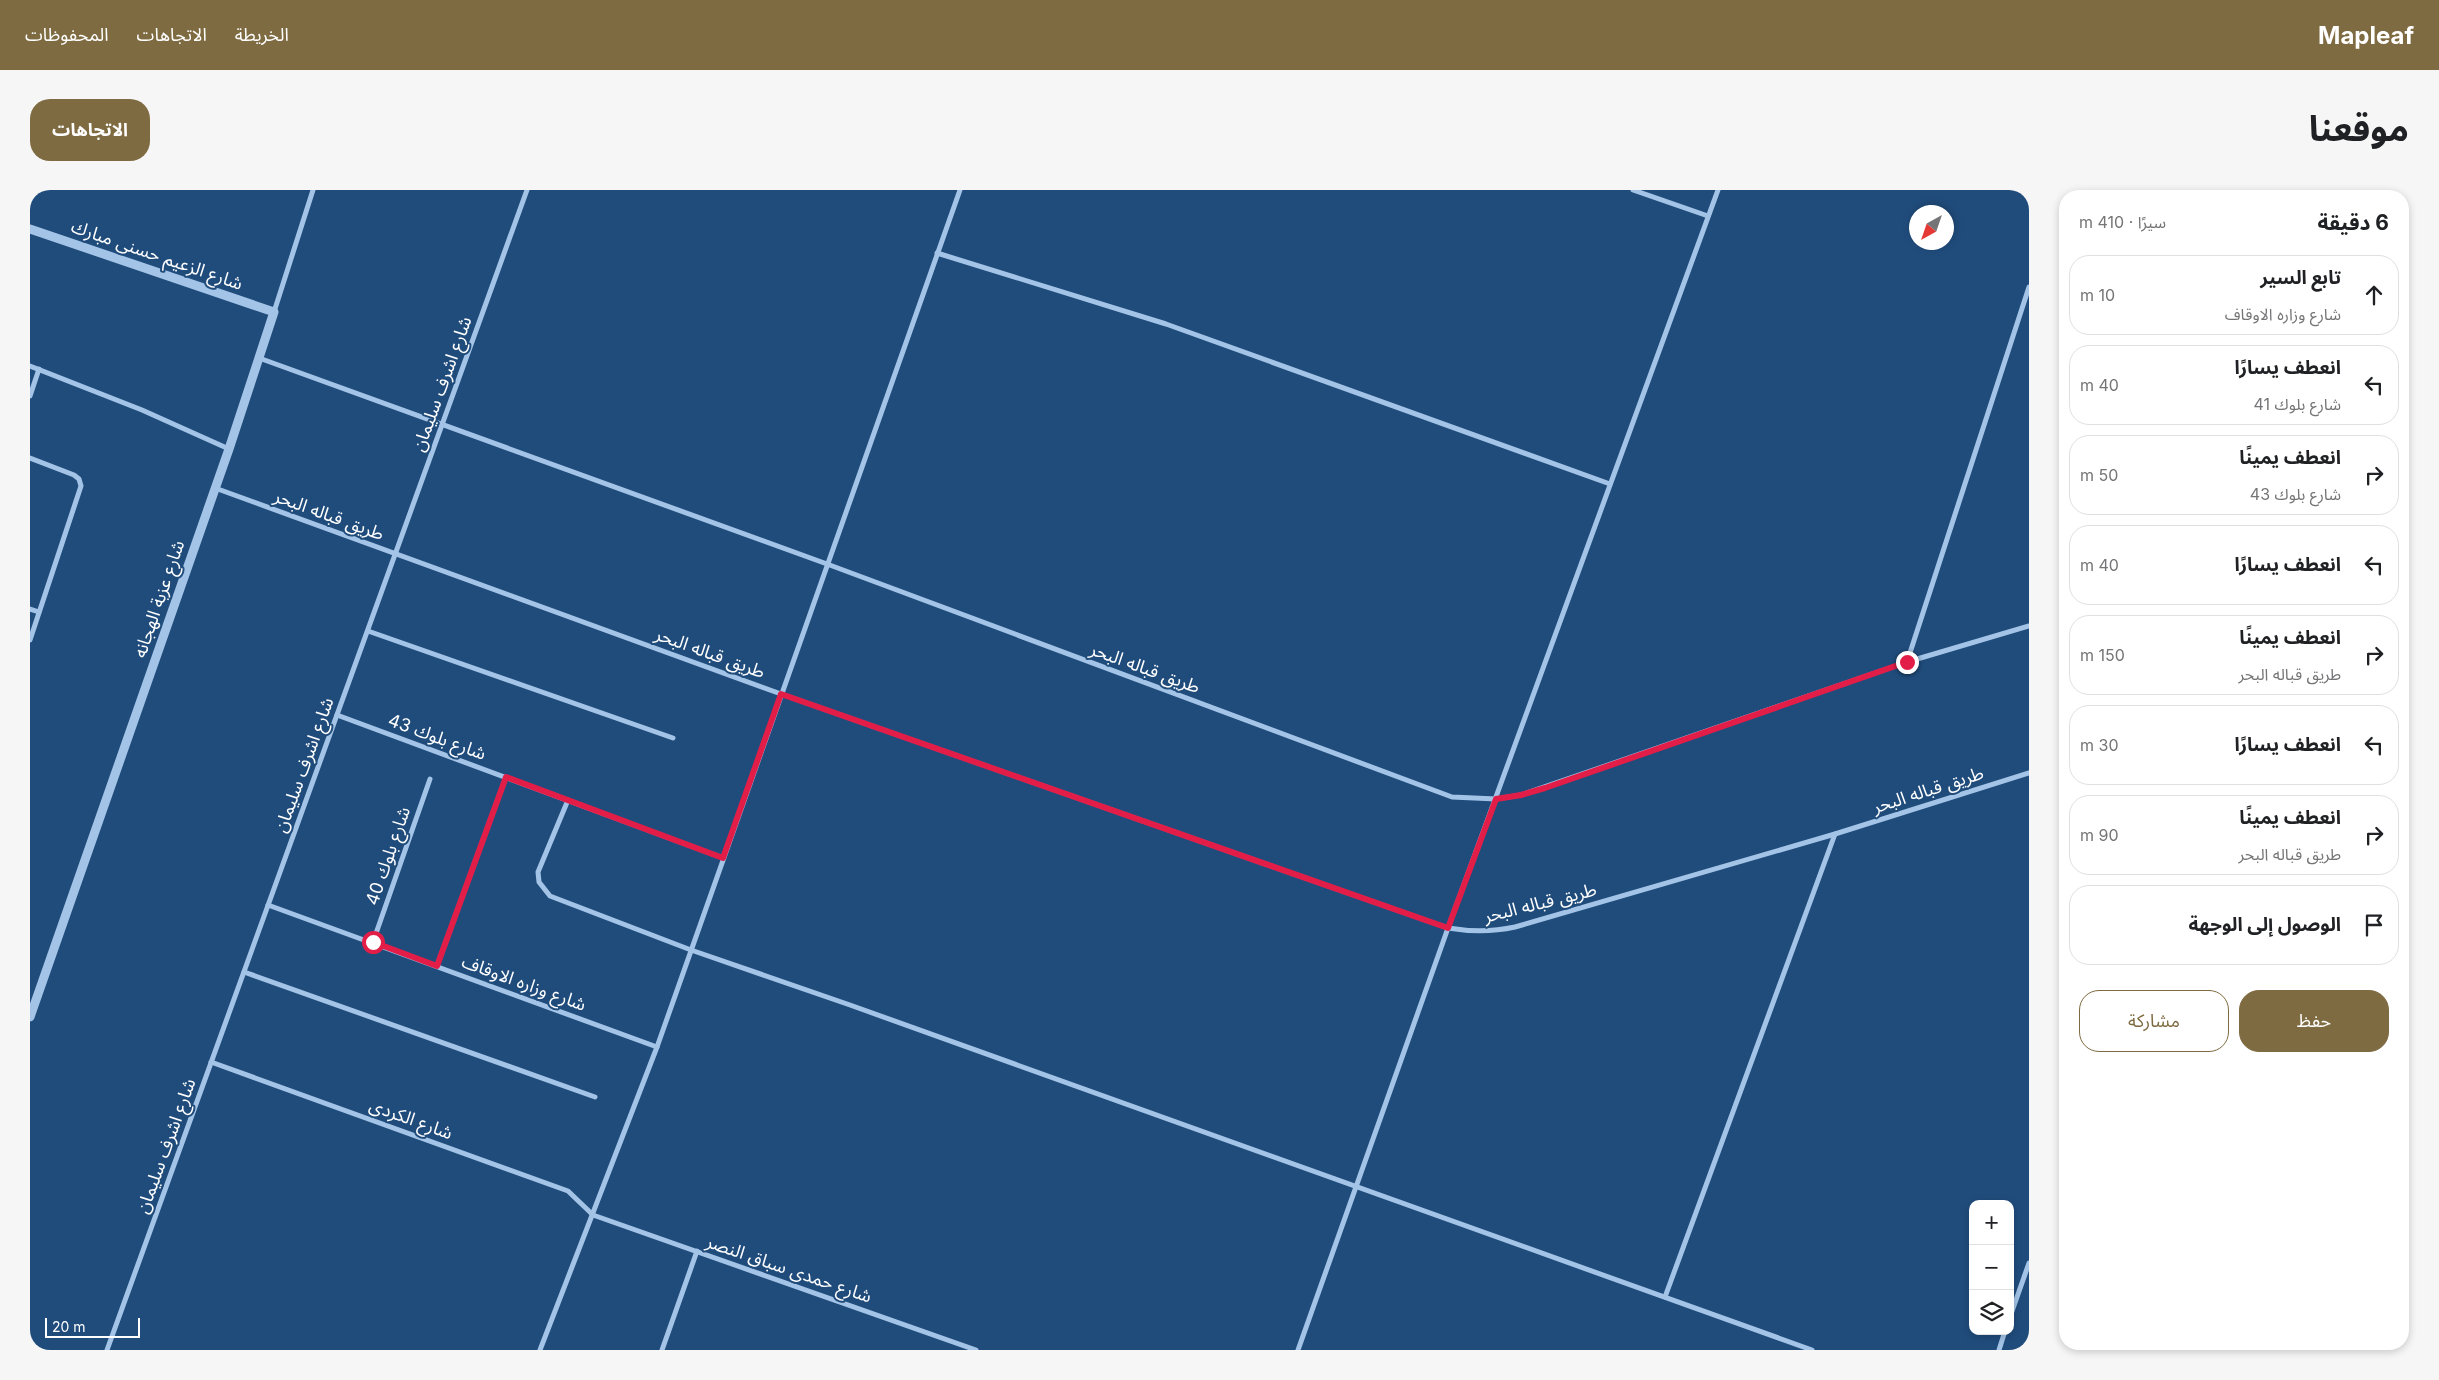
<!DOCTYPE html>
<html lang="ar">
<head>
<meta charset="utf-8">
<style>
	:root { --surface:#fff; --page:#f6f6f6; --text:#202124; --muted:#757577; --line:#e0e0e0; --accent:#7f6b41 }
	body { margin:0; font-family:Inter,"Noto Sans Arabic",sans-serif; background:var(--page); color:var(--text); direction:rtl }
	.controls { position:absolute; right:15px; bottom:15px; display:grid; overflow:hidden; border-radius:10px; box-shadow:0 2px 8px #0003 }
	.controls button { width:45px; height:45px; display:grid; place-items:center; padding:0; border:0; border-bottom:1px solid var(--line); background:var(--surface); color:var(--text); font:25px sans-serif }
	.compass { position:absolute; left:1879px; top:15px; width:45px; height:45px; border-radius:50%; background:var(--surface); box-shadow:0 2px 8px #0003; rotate:220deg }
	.scale { position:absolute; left:15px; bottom:12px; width:95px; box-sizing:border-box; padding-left:5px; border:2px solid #fff; border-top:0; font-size:14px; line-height:18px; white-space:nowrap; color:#fff; -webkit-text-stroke:4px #204c7c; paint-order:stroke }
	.stop { position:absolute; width:15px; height:15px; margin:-11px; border:4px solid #e11d48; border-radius:50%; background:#fff }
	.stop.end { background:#e11d48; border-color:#fff; box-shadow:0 1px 5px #0008 }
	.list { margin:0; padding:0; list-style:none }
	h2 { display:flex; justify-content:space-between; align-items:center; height:65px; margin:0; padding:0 20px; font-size:21px }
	h2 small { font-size:16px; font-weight:400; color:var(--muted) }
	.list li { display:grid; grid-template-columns:32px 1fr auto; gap:15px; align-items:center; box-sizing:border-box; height:80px; margin:0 10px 10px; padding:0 10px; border:1px solid var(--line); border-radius:20px }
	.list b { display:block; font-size:19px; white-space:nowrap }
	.list p { margin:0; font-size:16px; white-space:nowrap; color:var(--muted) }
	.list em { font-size:16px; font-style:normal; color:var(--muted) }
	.actions { display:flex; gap:10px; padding:15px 20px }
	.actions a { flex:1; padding:11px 0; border:1px solid var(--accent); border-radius:20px; text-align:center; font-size:18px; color:var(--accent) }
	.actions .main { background:var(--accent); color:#fff }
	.icon { flex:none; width:28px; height:28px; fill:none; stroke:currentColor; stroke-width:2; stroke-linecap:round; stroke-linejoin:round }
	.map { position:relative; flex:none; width:1999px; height:1160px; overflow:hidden; direction:ltr; border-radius:20px }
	header { display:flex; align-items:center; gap:30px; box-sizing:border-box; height:70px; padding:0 25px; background:var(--accent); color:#fff }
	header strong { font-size:24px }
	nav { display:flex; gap:28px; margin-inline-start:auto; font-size:18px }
	.intro { display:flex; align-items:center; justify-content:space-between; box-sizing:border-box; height:120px; padding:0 30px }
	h1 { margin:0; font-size:35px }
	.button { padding:12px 22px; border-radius:20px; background:var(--accent); color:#fff; font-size:18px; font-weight:700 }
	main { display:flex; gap:30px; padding:0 30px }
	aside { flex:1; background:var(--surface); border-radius:20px; box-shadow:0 2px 8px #0003 }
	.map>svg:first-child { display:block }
</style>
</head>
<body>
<header>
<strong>Mapleaf</strong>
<nav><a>الخريطة</a><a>الاتجاهات</a><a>المحفوظات</a></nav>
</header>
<div class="intro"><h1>موقعنا</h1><a class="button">الاتجاهات</a></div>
<main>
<aside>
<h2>6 دقيقة<small>سيرًا · 410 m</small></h2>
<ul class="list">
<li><svg class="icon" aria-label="ahead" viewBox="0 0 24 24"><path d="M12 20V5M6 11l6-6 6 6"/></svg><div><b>تابع السير</b><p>شارع وزاره الاوقاف</p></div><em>10 m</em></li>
<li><svg class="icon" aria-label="left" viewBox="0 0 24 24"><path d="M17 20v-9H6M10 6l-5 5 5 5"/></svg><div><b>انعطف يسارًا</b><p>شارع بلوك 41</p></div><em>40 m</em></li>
<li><svg class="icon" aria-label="right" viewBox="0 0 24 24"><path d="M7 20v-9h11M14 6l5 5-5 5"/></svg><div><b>انعطف يمينًا</b><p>شارع بلوك 43</p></div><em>50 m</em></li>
<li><svg class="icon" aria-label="left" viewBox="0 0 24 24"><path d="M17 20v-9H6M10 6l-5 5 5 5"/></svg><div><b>انعطف يسارًا</b></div><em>40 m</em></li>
<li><svg class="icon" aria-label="right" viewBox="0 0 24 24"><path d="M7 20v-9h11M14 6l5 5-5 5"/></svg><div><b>انعطف يمينًا</b><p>طريق قباله البحر</p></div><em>150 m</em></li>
<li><svg class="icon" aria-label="left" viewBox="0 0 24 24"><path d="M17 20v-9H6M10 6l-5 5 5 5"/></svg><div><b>انعطف يسارًا</b></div><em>30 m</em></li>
<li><svg class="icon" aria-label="right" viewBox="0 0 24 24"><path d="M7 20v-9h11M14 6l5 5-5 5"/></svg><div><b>انعطف يمينًا</b><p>طريق قباله البحر</p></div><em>90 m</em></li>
<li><svg class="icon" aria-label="arrive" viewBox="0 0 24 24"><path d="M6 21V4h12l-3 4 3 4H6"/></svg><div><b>الوصول إلى الوجهة</b></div></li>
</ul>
<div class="actions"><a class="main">حفظ</a><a>مشاركة</a></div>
</aside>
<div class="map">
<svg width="1999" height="1160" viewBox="0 0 1999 1160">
	<rect width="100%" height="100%" fill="#204c7c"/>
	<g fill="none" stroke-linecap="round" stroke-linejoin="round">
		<g stroke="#a3c4e7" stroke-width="5">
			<path d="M1603,0L1678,26"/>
			<path d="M907,63L1136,134L1580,294"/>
			<path d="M244,122L283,0"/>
			<path d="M229,168L797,374L1422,607L1466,609L1491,605L1877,472L1999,436"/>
			<path d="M0,176L112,220L199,259"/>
			<path d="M0,206L9,179"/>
			<path d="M0,268L44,285L49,289L51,296L0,450"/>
			<path d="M185,298L751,504L1418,738C1442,742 1462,742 1485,737L1805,644L1999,583"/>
			<path d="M0,419L9,422"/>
			<path d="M338,441L643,548"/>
			<path d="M1877,472L1999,97"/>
			<path d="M307,525L693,668"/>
			<path d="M538,610L508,682L509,692L520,706L661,760L820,815L1782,1160"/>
			<path d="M238,715L627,857"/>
			<path d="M343,752L400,589"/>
			<path d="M407,776L476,587"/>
			<path d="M214,782L565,907"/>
			<path d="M181,872L538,1001L563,1025L946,1160"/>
			<path d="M1635,1107L1805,644"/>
			<path d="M1980,1127L1999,1073"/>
			<path d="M77,1160L497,0"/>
			<path d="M510,1160L627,857L930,0"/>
			<path d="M632,1160L667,1061"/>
			<path d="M1268,1160L1418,738L1688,0"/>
			<path d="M1969,1160L1975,1141"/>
		</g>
		<path stroke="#a3c4e7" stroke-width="9" d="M0,39L244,122L199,259L0,827"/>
	</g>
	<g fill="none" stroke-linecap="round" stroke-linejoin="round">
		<path stroke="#e11d48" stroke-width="6" d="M343,752L407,776L476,587L693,668L751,504L1418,738L1466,609L1491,605L1515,598L1877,472"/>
	</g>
	<g text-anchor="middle" stroke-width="4" stroke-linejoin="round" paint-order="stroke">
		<g font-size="18" fill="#fff" stroke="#204c7c">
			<text transform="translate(127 65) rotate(19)" y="6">شارع الزعيم حسنى مبارك</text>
			<text transform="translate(412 194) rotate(-70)" y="6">شارع اشرف سليمان</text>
			<text transform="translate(299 325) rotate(20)" y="6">طريق قباله البحر</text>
			<text transform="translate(129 409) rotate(-71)" y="6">شارع عزبة الهجانه</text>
			<text transform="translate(680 463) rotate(20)" y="6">طريق قباله البحر</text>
			<text transform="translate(1115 478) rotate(20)" y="6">طريق قباله البحر</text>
			<text transform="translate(407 547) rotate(20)" y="6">شارع بلوك 43</text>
			<text transform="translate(274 575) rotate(-70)" y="6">شارع اشرف سليمان</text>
			<text transform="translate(1898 600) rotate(-18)" y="6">طريق قباله البحر</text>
			<text transform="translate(358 666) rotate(-71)" y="6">شارع بلوك 40</text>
			<text transform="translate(1510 713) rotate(-14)" y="6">طريق قباله البحر</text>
			<text transform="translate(494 793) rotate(20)" y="6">شارع وزاره الاوقاف</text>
			<text transform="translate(381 929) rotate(20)" y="6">شارع الكردى</text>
			<text transform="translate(136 956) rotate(-70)" y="6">شارع اشرف سليمان</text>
			<text transform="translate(759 1079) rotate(19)" y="6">شارع حمدى سباق النصر</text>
		</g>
	</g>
</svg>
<div class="controls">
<button>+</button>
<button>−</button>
<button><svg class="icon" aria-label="layers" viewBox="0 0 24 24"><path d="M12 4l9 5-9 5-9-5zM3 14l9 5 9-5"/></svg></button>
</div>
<svg class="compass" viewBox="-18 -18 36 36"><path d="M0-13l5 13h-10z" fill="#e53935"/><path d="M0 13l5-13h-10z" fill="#757577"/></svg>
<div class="scale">20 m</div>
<div class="stop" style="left:343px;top:752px"></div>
<div class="stop end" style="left:1877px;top:472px"></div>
</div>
</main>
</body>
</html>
